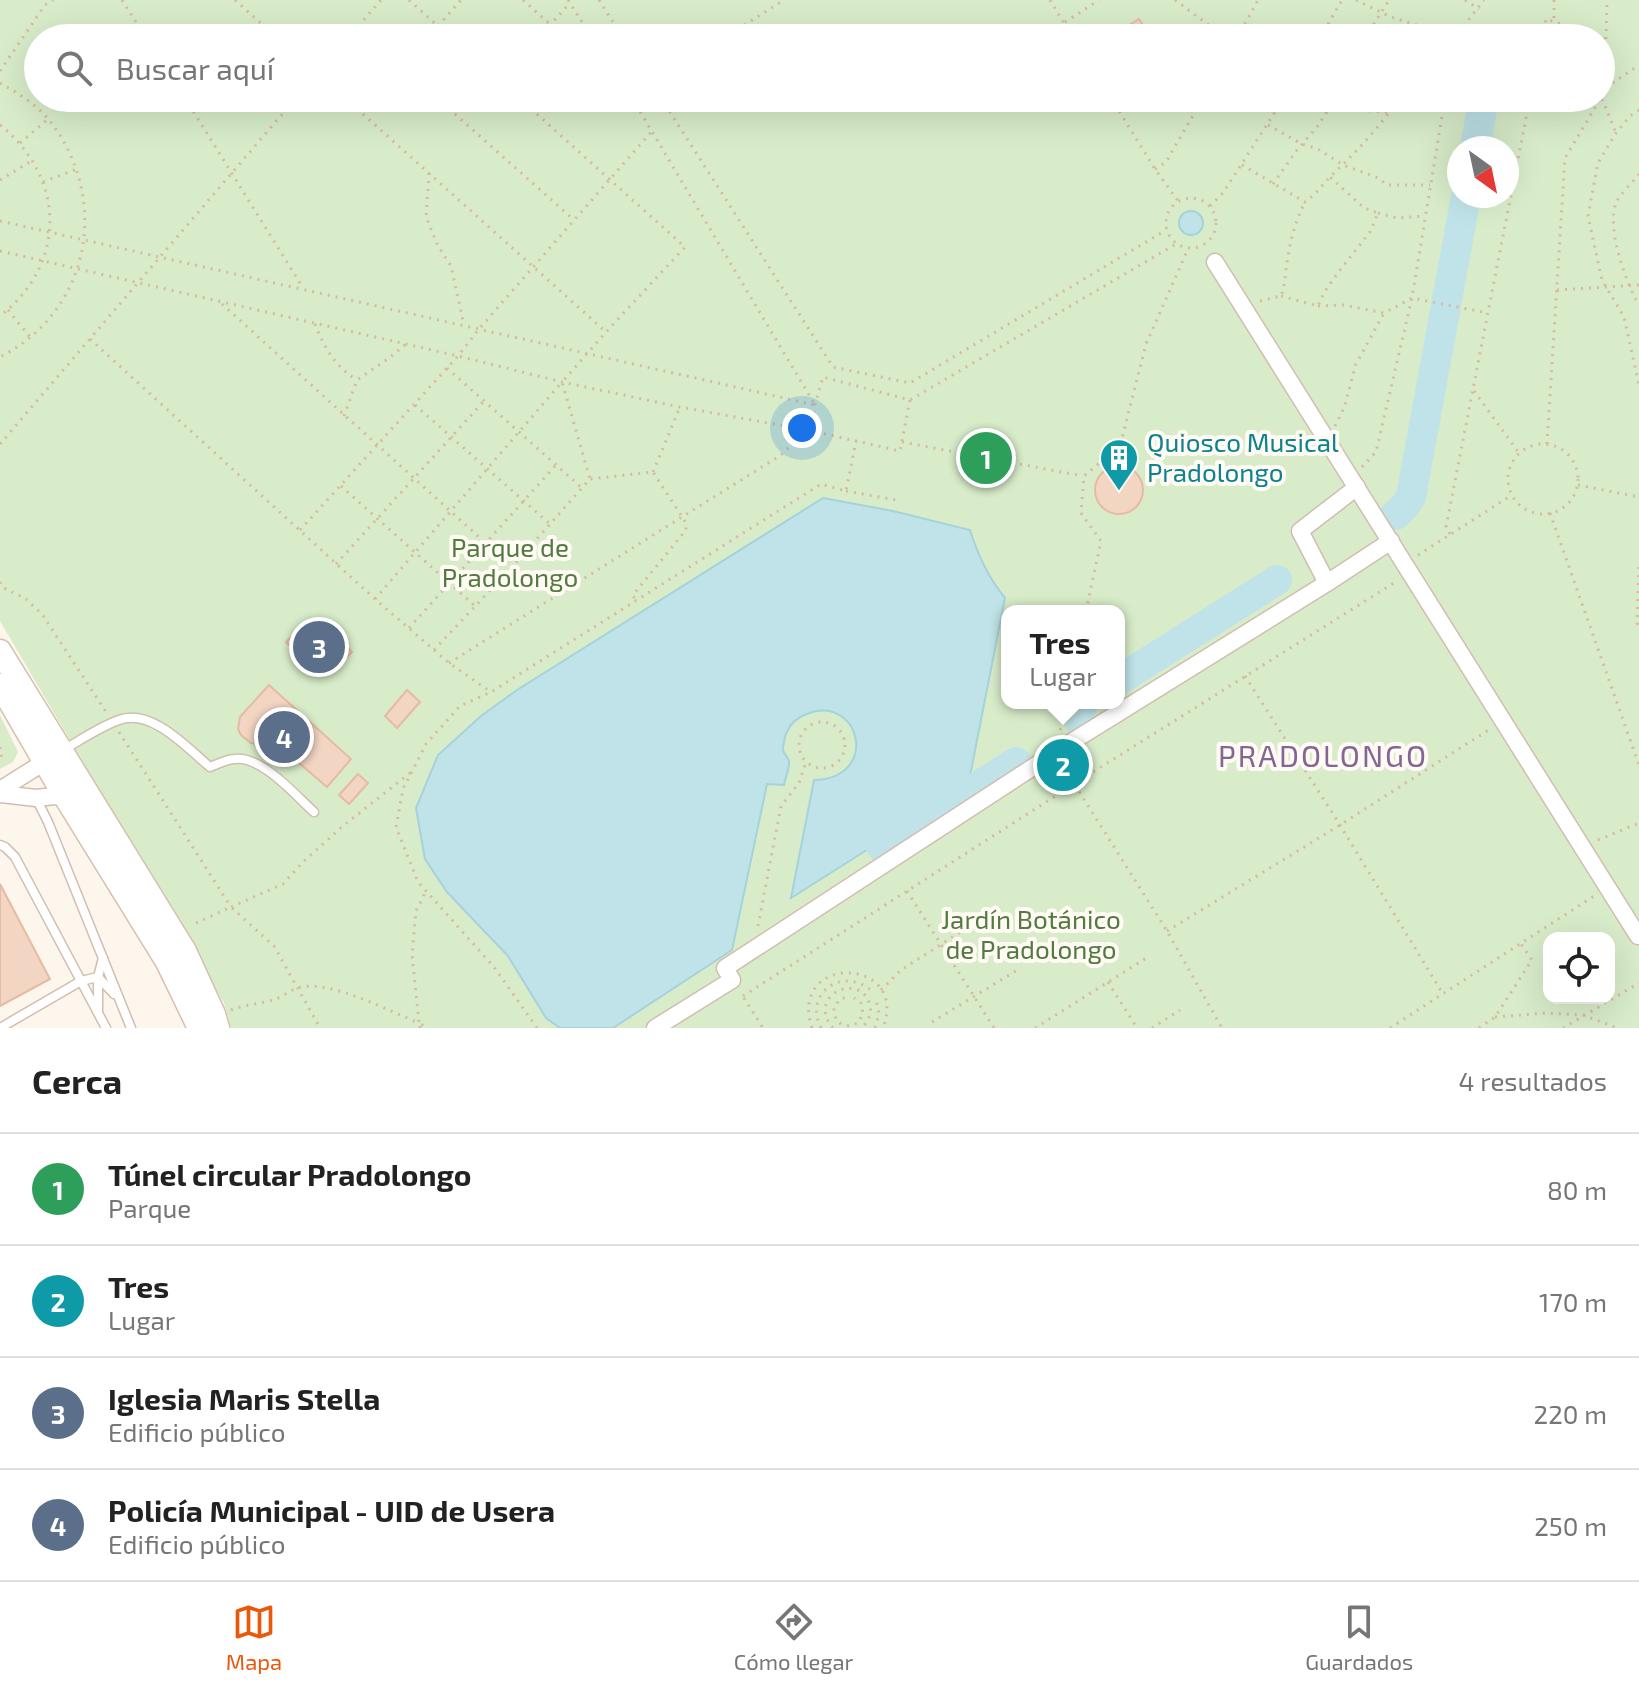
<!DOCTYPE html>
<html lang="es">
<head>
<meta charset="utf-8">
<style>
	:root { --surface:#fff; --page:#f6f6f6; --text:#222; --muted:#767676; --line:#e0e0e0; --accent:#ea580c }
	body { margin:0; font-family:"Exo 2",sans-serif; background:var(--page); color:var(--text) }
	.controls { position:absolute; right:24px; bottom:24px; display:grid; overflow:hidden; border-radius:16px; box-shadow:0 8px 32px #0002 }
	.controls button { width:72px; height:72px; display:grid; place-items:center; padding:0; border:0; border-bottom:2px solid var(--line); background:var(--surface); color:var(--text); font:40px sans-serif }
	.compass { position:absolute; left:1447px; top:136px; width:72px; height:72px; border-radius:50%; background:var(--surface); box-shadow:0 8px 32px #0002; rotate:147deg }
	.you { position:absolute; left:802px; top:428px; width:28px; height:28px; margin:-20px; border:6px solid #fff; border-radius:50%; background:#1a73e8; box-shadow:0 0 0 12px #1a73e833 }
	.badge { display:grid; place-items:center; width:52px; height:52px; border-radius:50%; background:var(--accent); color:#fff; font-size:26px; font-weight:700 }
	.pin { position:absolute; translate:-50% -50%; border:4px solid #fff; box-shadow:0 2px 8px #0006 }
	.popup { position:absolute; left:1001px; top:605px; width:124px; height:104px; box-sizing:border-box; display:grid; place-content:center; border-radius:16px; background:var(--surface); filter:drop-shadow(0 2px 6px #0005); font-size:26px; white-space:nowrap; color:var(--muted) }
	.popup b { font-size:30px; color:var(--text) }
	.popup::after { content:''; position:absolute; left:50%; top:100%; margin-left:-16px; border:16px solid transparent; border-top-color:var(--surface) }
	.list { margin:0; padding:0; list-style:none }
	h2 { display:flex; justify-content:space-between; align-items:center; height:104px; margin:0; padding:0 32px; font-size:34px }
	h2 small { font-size:26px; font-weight:400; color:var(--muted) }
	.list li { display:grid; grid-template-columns:52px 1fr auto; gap:24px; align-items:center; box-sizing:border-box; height:112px; padding:0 32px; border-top:2px solid var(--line) }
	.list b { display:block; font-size:30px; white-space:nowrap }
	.list p { margin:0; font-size:26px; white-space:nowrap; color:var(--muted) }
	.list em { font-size:26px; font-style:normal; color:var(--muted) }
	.icon { flex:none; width:44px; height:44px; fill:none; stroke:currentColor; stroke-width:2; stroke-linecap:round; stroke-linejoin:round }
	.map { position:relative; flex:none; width:1639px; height:1028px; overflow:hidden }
	.search { position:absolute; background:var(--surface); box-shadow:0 8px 32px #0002; left:24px; right:24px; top:24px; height:88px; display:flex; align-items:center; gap:20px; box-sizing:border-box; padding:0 28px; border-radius:44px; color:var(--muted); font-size:30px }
	.sheet { height:552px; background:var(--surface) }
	nav { display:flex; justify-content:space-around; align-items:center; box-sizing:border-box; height:112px; border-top:2px solid var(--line); background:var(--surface); font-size:22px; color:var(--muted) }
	nav a { display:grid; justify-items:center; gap:4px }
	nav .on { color:var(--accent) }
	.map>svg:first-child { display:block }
</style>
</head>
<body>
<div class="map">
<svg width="1639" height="1028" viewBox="0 0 1639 1028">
	<rect width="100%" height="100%" fill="#fdf6ec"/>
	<g fill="#d8ecc9" fill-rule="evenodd">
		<path d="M0,0H1639V1028H231L224,1003L0,621ZM38,38H1601V98H38ZM1459,148H1507V196H1459ZM1007,611H1119V703H1007ZM1549,938H1609V998H1549Z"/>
		<path d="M0,715L18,752L13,762L0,769Z"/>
	</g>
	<g fill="#bfe3e8" stroke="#a5d3da" stroke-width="2">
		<circle cx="1191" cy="223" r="12"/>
		<path d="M823,498L893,511L970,530C978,556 988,577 1005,598L968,786L791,898L814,780C880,778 861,696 809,713C800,716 791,722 787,732C785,735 783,746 783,750C784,754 788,757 789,761C790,768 785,778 784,785L767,784L732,950L613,1028H560L546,1018L508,956L447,892L425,859L416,808L438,755L481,716L517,690Z"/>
	</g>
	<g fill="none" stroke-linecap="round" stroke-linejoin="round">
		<g stroke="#bfe3e8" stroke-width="30">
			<path d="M1475,148L1484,98"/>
			<path d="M1395,515L1405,506L1411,497L1466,196"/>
			<path d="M1119,680L1277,580"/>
			<path d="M1078,719L1083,703"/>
			<path d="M879,843L882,847L1016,762"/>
		</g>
	</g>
	<g fill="#f3d5c3" stroke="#e6bba3" stroke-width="2">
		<path d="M1139,19L1151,38H1108Z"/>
		<circle cx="1119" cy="490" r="24"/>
		<path d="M310,619L317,625L321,621L352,652L329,674L316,660L310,666L286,642Z"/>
		<path d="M269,685L351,759L327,787L270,738L258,744L251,743L241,735L238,729L240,717Z"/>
		<path d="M407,690L420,702L397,728L385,716Z"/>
		<path d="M358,774L368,783L349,804L339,795Z"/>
		<path d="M0,884L50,979L0,1006Z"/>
	</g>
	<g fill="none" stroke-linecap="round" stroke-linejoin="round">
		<g stroke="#d1beb0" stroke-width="11">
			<g id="lane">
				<path d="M63,750C81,740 99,727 119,720C152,708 187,748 210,767C218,764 227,759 235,759C262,756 295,795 314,812"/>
				<path d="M36,798L48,822L131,1028"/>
				<path d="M0,845L5,847L15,857L106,1028"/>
				<path d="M98,1011V977L103,958"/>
				<path d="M0,1028L81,981L98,977L114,994"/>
			</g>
		</g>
		<g stroke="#d1beb0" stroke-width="19">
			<g id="street">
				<path d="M1215,262L1638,936"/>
				<path d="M1327,583L1300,531L1357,487"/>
				<path d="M0,790L54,756"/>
				<path d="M0,794L36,798L55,796L65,797"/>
				<path d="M655,1028L732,980L725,968L1073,741L1327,583L1391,541"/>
			</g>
		</g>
		<g stroke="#d6c0b0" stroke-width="25">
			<g id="secondary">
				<path d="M0,651L185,951L214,1014L218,1028"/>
				<path d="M0,685L65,797L167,962L199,1028"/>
			</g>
		</g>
		<g stroke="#d9b8a5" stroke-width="3" stroke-dasharray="2 6" stroke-linecap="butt">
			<path d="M122,0L146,38"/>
			<path d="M235,0L277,38"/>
			<path d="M409,0L451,38"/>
			<path d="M523,0L565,38"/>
			<path d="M568,0L592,38"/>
			<path d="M599,0L623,38"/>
			<path d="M1050,0L1073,38"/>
			<path d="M1175,0L1226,38"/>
			<path d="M1356,0L1391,17L1455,37L1484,0"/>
			<path d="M1465,0L1479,9"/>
			<path d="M1554,0V22"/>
			<path d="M1065,22L1099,0"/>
			<path d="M438,26L461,0"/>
			<path d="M358,27L370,38"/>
			<path d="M348,38L381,0"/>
			<path d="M538,38L570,3"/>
			<path d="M724,38L784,0"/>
			<path d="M1237,38L1258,0"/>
			<path d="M1320,38L1342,0"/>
			<path d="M1365,38L1389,0"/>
			<path d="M1455,38H1462"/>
			<path d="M1542,38L1546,19L1606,39L1608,86"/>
			<path d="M1606,39L1607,0"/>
			<path d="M0,71L45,5L53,0"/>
			<path d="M0,83C18,93 36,104 49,120C111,198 91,311 0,357"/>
			<path d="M185,98L303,288"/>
			<path d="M345,98L606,332"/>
			<path d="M437,98L574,220"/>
			<path d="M519,98L685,247L606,332L563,381"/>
			<path d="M632,98L815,405"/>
			<path d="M661,98L833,367L910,383L1166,230"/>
			<path d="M1111,98L1155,169L1178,201"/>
			<path d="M1332,98L1354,110L1389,112"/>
			<path d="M1602,99L1616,133"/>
			<path d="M1639,110L1630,116L1616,133L1598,163L1588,216L1602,280L1624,317L1639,385"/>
			<path d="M0,125C66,178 67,264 0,316"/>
			<path d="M1268,125L1302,144L1318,149L1343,165L1376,177L1388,185H1430"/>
			<path d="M20,143L47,120"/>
			<path d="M1242,165L1305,202C1316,194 1322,185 1332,175C1357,151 1380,127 1399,98"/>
			<path d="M1155,169L1166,162L1203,98"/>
			<path d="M429,173L426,217L438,246L451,266L464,325"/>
			<path d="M1639,174C1633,182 1619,195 1616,203C1606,227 1626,284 1639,305"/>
			<path d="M0,180L33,160"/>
			<path d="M43,182L77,169"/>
			<path d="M1273,184L1297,150L1317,127L1336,98"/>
			<circle cx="1191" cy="223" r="25"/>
			<path d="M1210,206L1223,193L1284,98"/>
			<path d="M1378,213L1397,218L1425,216"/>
			<path d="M0,221L815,405"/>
			<path d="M0,251L458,356L562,382L680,407L812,431"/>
			<path d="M1557,290L1639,285"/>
			<path d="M1281,296L1318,306L1325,291L1340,270L1370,232L1378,213L1364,208L1330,177"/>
			<path d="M1260,301L1281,296C1286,284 1285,270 1288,257C1291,237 1296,220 1305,202"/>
			<path d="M222,304L512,567"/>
			<path d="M1318,306L1343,305L1384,313L1412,298L1488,313"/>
			<path d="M8,310L30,337"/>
			<path d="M315,324C324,347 335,367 357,380"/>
			<path d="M90,339L375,599L449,663L491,692"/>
			<path d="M447,368L582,488"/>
			<path d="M1474,391L1519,453"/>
			<path d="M910,400L900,451L812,431L815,405L823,377L910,400L1176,244"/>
			<path d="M415,405L550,524"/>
			<path d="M344,416L357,380L389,358L406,344"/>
			<path d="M1335,426L1344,408L1356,364L1384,313"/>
			<path d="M902,442L1083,476"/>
			<path d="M0,444L296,98"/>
			<path d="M1547,444L1565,158L1608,86L1639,65"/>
			<circle cx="1543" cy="479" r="35"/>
			<path d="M1362,467L1376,452L1412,298L1445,98"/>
			<path d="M653,472L680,407"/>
			<path d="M1578,485L1639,497"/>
			<path d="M341,486L475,606"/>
			<path d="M846,491L896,500"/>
			<path d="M1550,513L1639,765"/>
			<path d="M300,530L458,356L479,329L652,131"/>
			<path d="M1450,534L1446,527L1530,98"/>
			<path d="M1418,555L1512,495"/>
			<path d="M336,564L484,401"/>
			<path d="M1639,567L1637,623L1639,627"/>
			<path d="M0,582L2,587L26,599L42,614L106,712"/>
			<path d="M375,599L562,382L590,479"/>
			<path d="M1086,611L1101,541L1081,513L1084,476L1120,446L1146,344L1188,249"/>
			<path d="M409,628L556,465"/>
			<path d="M434,650L512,567L590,479L653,472L686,523V530L633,595L635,600"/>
			<path d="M449,663L781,455L789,447L793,427"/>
			<path d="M1245,676L1340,825L1443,994"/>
			<circle cx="822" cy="745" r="23"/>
			<path d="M1060,730L1063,725L1068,703"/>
			<path d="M119,732L231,907L283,884L303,862L343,826L410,773"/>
			<path d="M0,747L2,759L0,762"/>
			<path d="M1082,755L1093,772"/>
			<path d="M1044,776L1057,795"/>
			<path d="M1075,785L1167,931L1222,1028"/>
			<path d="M1598,840L1639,823"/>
			<path d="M907,891L994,1028"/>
			<path d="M196,923L231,907L274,946L320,1028"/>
			<path d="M758,926L781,806L799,783L806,762"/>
			<path d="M1167,931L1340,825L1490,729"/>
			<path d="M1108,982L1137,1028"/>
			<path d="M881,990L901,970L987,915"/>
			<path d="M743,996L1093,772L1397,581"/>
			<path d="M744,998L763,1028"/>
			<path d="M231,1010C244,1005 259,1004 273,1000C283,997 291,989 301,987C333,981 389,1011 419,1023L412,954L416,911L426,891"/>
			<path d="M1495,1017L1545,1013L1583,1015L1617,1028"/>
			<path d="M932,1022L1019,969"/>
			<path d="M841,1024L836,1020L834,1009L839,1000L849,996"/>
			<path d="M847,1026L858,1023L863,1014L861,1003L854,998"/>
			<path d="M420,1028L419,1023L427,1028"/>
			<path d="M537,1028L494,967L418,882L396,827L403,789L426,744L460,706L491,692L821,484L846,491L856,441"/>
			<path d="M812,1028C787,953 910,956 883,1028"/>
			<path d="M821,1028C803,992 844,965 873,992"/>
			<path d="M833,1028C805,996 860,970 870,1005C872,1014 868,1021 862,1028"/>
			<path d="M875,1028L879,1014L876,998"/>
			<path d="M1035,1028L1148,957"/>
			<path d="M1152,1028L1180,1010"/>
			<path d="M1390,1028L1594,896"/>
			<path d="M1479,1028L1495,1017L1532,960L1521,944"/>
			<path d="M1563,1028L1639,983"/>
		</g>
		<use href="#lane" stroke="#fff" stroke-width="8"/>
		<use href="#street" stroke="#fff" stroke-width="16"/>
		<use href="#secondary" stroke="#fff" stroke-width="22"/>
	</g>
	<defs>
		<g id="building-pin" transform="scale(2)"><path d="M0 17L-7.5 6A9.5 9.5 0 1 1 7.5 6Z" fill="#0f9aa8" stroke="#fffaf3"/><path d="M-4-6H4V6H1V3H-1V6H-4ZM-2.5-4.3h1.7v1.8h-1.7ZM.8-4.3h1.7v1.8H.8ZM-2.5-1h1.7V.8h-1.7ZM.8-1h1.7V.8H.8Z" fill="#fff"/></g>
	</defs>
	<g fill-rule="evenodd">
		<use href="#building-pin" x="1119" y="458"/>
	</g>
	<g text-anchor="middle" stroke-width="8" stroke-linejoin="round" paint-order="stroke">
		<g font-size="26" fill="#0d838f" stroke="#fffaf3" text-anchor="start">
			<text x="1147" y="452">Quiosco Musical<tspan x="1147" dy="30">Pradolongo</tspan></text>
		</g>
		<g font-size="26" fill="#537a41" stroke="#fffaf3">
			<text x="510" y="557">Parque de<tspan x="510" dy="30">Pradolongo</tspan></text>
			<text x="1031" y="929">Jardín Botánico<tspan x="1031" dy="30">de Pradolongo</tspan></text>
		</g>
		<g font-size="30" letter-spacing="2" fill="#846695" stroke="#fffaf3">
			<text x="1323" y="767">PRADOLONGO</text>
		</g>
	</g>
</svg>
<div class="controls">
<button><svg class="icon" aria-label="locate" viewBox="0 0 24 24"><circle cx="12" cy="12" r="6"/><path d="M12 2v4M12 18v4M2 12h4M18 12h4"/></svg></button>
</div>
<svg class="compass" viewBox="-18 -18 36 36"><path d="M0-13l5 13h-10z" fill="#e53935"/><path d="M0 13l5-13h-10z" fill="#767676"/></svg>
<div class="you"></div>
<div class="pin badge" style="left:986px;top:458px;background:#2e9e5b">1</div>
<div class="pin badge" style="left:1063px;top:765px;background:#0f9aa8">2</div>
<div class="popup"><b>Tres</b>Lugar</div>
<div class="pin badge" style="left:319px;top:647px;background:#5c6f8a">3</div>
<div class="pin badge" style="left:284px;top:737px;background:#5c6f8a">4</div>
<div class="search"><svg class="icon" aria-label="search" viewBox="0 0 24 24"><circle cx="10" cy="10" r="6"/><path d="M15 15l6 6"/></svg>Buscar aquí</div>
</div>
<section class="sheet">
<h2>Cerca<small>4 resultados</small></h2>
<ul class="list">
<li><span class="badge" style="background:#2e9e5b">1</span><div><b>Túnel circular Pradolongo</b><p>Parque</p></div><em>80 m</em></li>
<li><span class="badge" style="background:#0f9aa8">2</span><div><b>Tres</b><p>Lugar</p></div><em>170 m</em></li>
<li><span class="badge" style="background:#5c6f8a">3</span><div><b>Iglesia Maris Stella</b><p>Edificio público</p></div><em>220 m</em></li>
<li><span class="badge" style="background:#5c6f8a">4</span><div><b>Policía Municipal - UID de Usera</b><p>Edificio público</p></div><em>250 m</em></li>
</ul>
</section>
<nav>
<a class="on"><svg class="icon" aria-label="map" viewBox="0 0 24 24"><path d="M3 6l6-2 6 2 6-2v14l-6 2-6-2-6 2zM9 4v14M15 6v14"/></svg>Mapa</a>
<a><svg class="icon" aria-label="directions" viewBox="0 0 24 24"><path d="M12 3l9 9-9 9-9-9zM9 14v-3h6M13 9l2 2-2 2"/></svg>Cómo llegar</a>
<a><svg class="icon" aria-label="saved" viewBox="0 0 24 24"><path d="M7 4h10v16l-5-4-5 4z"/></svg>Guardados</a>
</nav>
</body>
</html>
